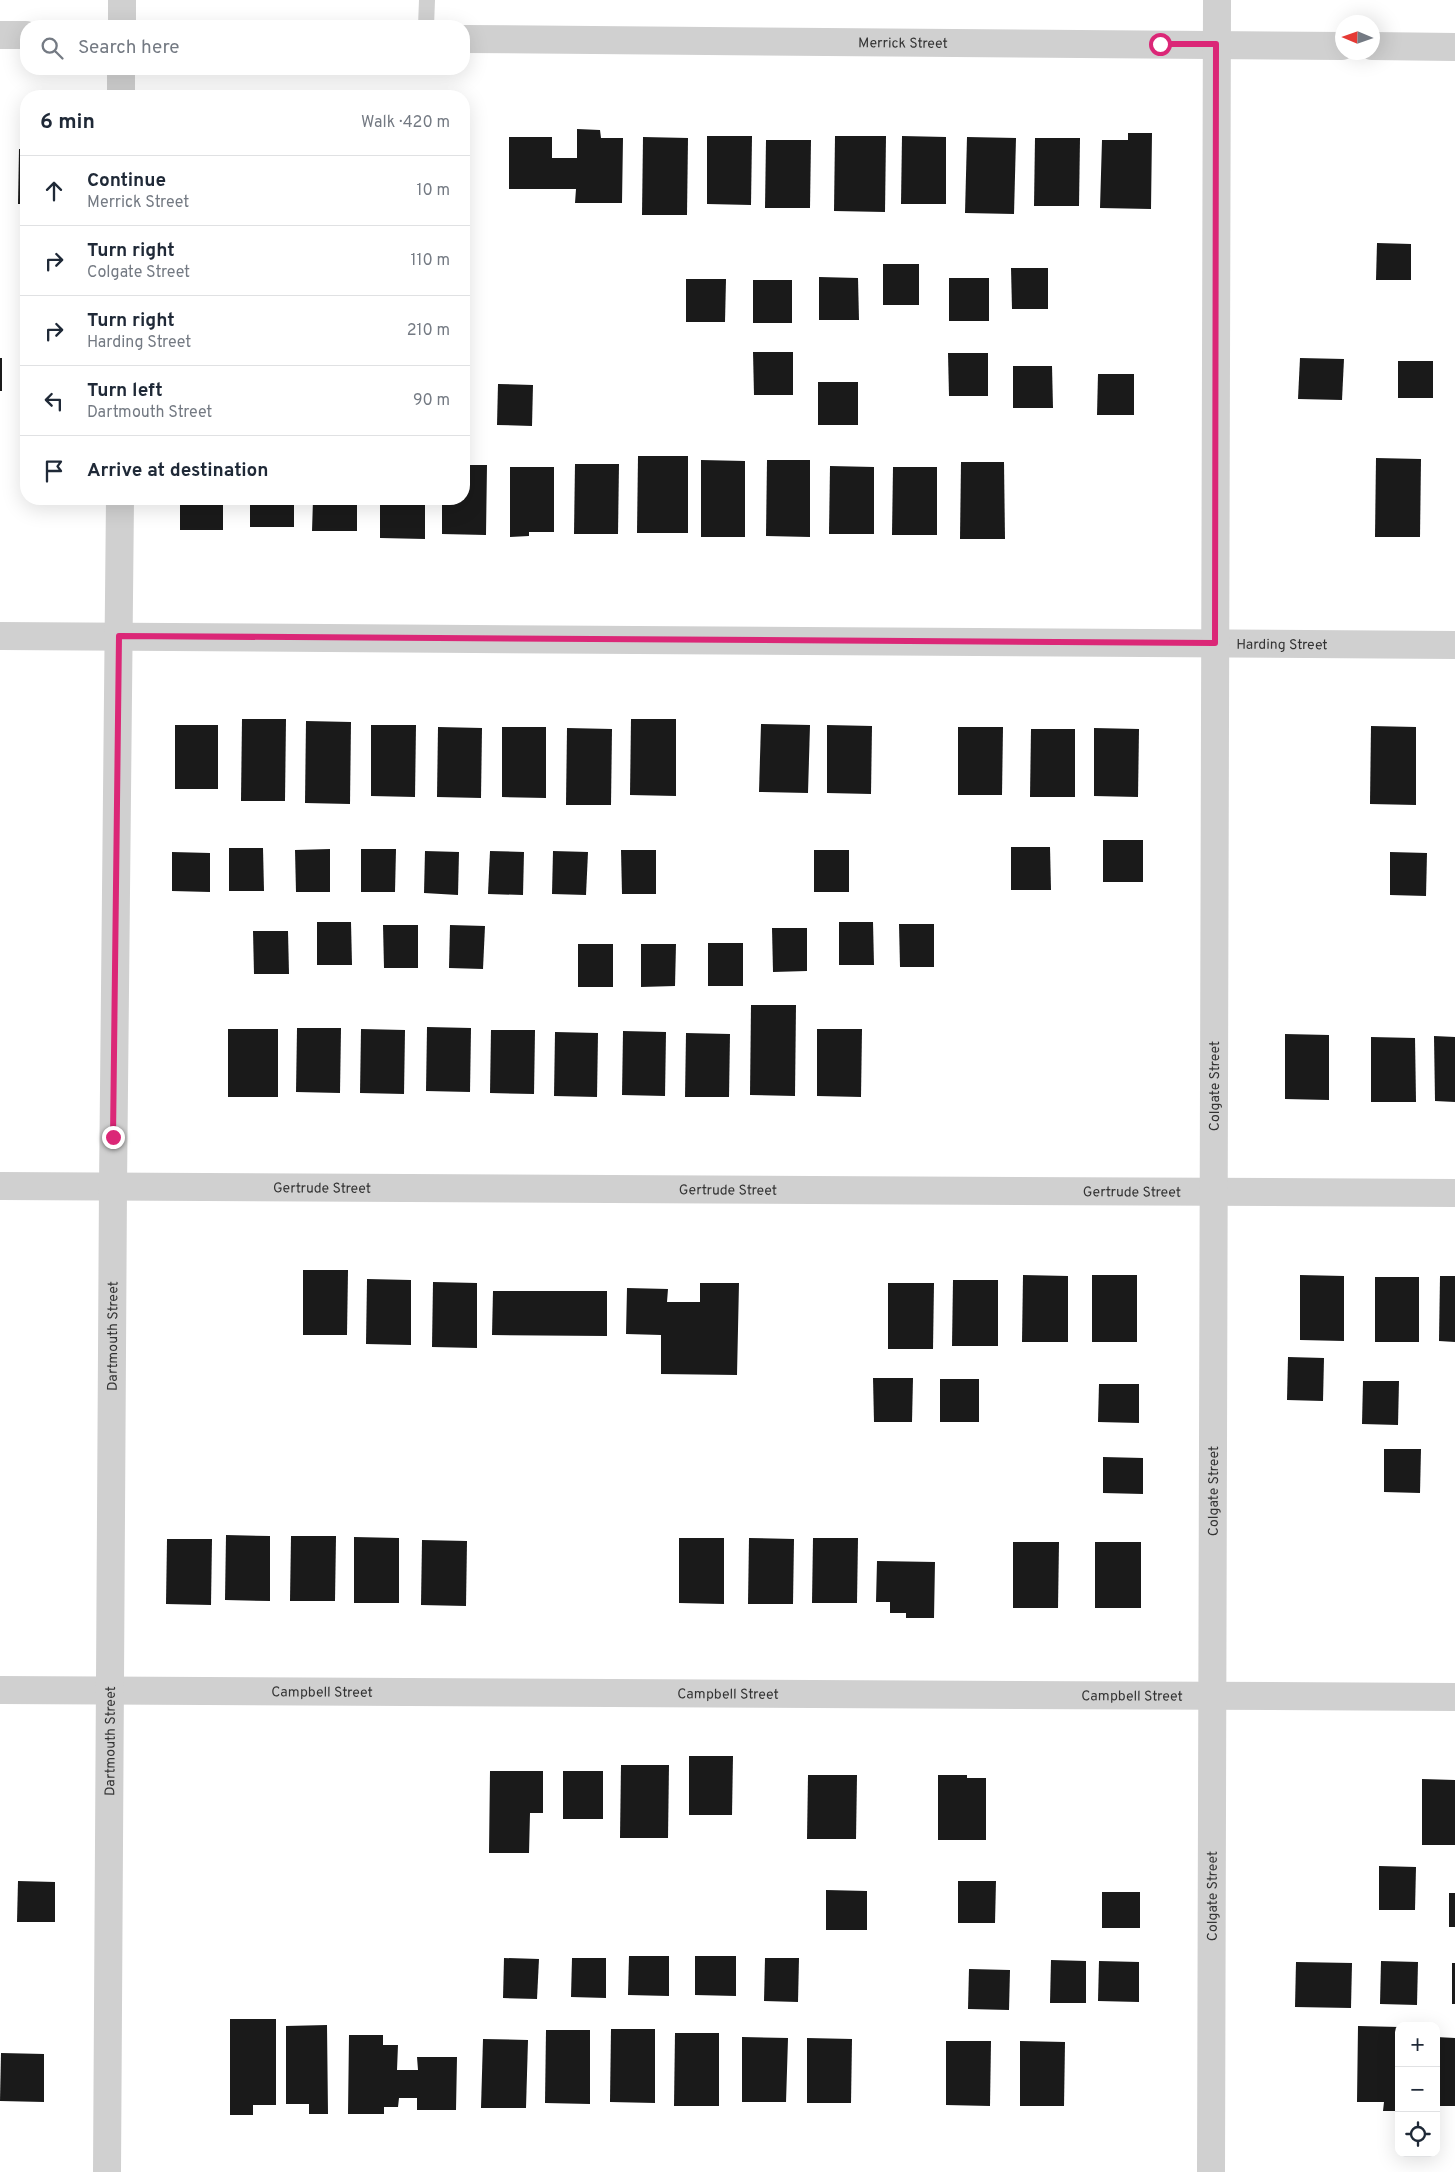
<!DOCTYPE html>
<html lang="en">
<head>
<meta charset="utf-8">
<style>
	:root { --surface:#fff; --page:#f2f2f3; --text:#1f2937; --muted:#747a83; --line:#e0e1e3 }
	body { margin:0; font-family:Overpass,sans-serif; background:var(--page); color:var(--text) }
	.controls { position:absolute; right:15px; bottom:15px; display:grid; overflow:hidden; border-radius:10px; box-shadow:0 5px 20px #0002 }
	.controls button { width:45px; height:45px; display:grid; place-items:center; padding:0; border:0; border-bottom:1px solid var(--line); background:var(--surface); color:var(--text); font:25px sans-serif }
	.compass { position:absolute; left:1335px; top:15px; width:45px; height:45px; border-radius:50%; background:var(--surface); box-shadow:0 5px 20px #0002; rotate:272deg }
	.stop { position:absolute; width:15px; height:15px; margin:-11px; border:4px solid #db2777; border-radius:50%; background:#fff }
	.stop.end { background:#db2777; border-color:#fff; box-shadow:0 1px 5px #0008 }
	.list { margin:0; padding:0; list-style:none }
	h2 { display:flex; justify-content:space-between; align-items:center; height:65px; margin:0; padding:0 20px; font-size:21px }
	h2 small { font-size:16px; font-weight:400; color:var(--muted) }
	.list li { display:grid; grid-template-columns:32px 1fr auto; gap:15px; align-items:center; box-sizing:border-box; height:70px; padding:0 20px; border-top:1px solid var(--line) }
	.list b { display:block; font-size:19px; white-space:nowrap }
	.list p { margin:0; font-size:16px; white-space:nowrap; color:var(--muted) }
	.list em { font-size:16px; font-style:normal; color:var(--muted) }
	.icon { flex:none; width:28px; height:28px; fill:none; stroke:currentColor; stroke-width:2; stroke-linecap:round; stroke-linejoin:round }
	.map { position:relative; flex:none; width:1455px; height:2172px; overflow:hidden }
	.search { position:absolute; background:var(--surface); box-shadow:0 5px 20px #0002; left:20px; top:20px; width:450px; height:55px; display:flex; align-items:center; gap:12px; box-sizing:border-box; padding:0 18px; border-radius:20px; color:var(--muted); font-size:19px }
	.panel { position:absolute; background:var(--surface); box-shadow:0 5px 20px #0002; left:20px; top:90px; width:450px; height:415px; border-radius:20px }
	.map>svg:first-child { display:block }
</style>
</head>
<body>
<div class="map">
<svg width="1455" height="2172" viewBox="0 0 1455 2172">
	<rect width="100%" height="100%" fill="#fff"/>
	<g fill="#1a1a1a">
		<path d="M577,129L600,130L601,138H623L622,203H575L576,189H509V137H552V158H577Z"/>
		<path d="M1128,133H1152L1151,209L1100,208L1102,140H1128Z"/>
		<path d="M707,136H752L751,205L707,204Z"/>
		<path d="M835,136H886L885,212L834,211Z"/>
		<path d="M902,136L946,137V204H901Z"/>
		<path d="M643,137L688,138L687,215H642Z"/>
		<path d="M967,137L1016,138L1014,214L965,213Z"/>
		<path d="M1035,138H1080L1079,206H1034Z"/>
		<path d="M766,140H811L810,208H765Z"/>
		<path d="M19,149H26V204H18Z"/>
		<path d="M1377,243L1411,244V280H1376Z"/>
		<rect x="883" y="264" width="36" height="41"/>
		<path d="M1011,268H1048V309H1012Z"/>
		<path d="M819,277L858,278L859,320H819Z"/>
		<rect x="949" y="278" width="40" height="43"/>
		<path d="M686,279H726L725,322H686Z"/>
		<rect x="753" y="280" width="39" height="43"/>
		<path d="M25,283H26V317H24Z"/>
		<rect x="464" y="352" width="5" height="41"/>
		<path d="M753,352H793V395H754Z"/>
		<path d="M948,353H988V396H949Z"/>
		<rect x="0" y="358" width="2" height="33"/>
		<path d="M1300,358L1344,359L1342,400L1298,399Z"/>
		<rect x="1398" y="361" width="35" height="37"/>
		<path d="M1013,366H1052L1053,408H1013Z"/>
		<path d="M1098,374H1134V415H1097Z"/>
		<rect x="818" y="382" width="40" height="43"/>
		<path d="M498,384L533,385L532,426L497,425Z"/>
		<path d="M638,456H688V533H637Z"/>
		<path d="M1376,458L1421,459L1420,537H1375Z"/>
		<path d="M701,460L745,461V537H701Z"/>
		<path d="M767,460H810V537L766,536Z"/>
		<path d="M961,462H1004L1005,539H960Z"/>
		<path d="M575,464H619L618,534H574Z"/>
		<path d="M464,465H487L486,535L442,534V499H464Z"/>
		<path d="M830,466L874,467V534H829Z"/>
		<path d="M510,467H554V532H529V536L510,537Z"/>
		<path d="M893,467H937V535H892Z"/>
		<rect x="180" y="499" width="43" height="31"/>
		<rect x="250" y="499" width="44" height="28"/>
		<path d="M313,499H357V531H312Z"/>
		<path d="M380,499H425V539L380,538Z"/>
		<path d="M242,719H286L285,801H241Z"/>
		<path d="M631,719H676V796L630,795Z"/>
		<path d="M306,721L351,722L350,804L305,803Z"/>
		<path d="M761,724L810,725L808,793L759,792Z"/>
		<rect x="175" y="725" width="43" height="64"/>
		<path d="M371,725H416L415,797L371,796Z"/>
		<path d="M827,725L872,726L871,794L827,793Z"/>
		<path d="M1371,726L1416,727V805L1370,804Z"/>
		<path d="M438,727L482,728L481,798L437,797Z"/>
		<path d="M502,727H546V798L502,797Z"/>
		<path d="M958,727H1003L1002,795H958Z"/>
		<path d="M567,728L612,729L611,805H566Z"/>
		<path d="M1094,728L1139,729L1138,797L1094,796Z"/>
		<path d="M1031,729H1075V797H1030Z"/>
		<rect x="1103" y="840" width="40" height="42"/>
		<path d="M1011,847H1050L1051,890H1011Z"/>
		<path d="M229,848H263L264,891H229Z"/>
		<path d="M330,849V892H296L295,850Z"/>
		<path d="M361,849H396L395,892H361Z"/>
		<path d="M621,850H656V894H622Z"/>
		<rect x="814" y="850" width="35" height="42"/>
		<path d="M425,851L459,852L458,895L424,893Z"/>
		<path d="M490,851L524,852L523,895L488,894Z"/>
		<path d="M553,851L588,852L586,895L552,894Z"/>
		<path d="M172,852L210,853V892L172,891Z"/>
		<path d="M1390,852L1427,853L1426,896L1390,895Z"/>
		<path d="M317,922H351L352,965H317Z"/>
		<path d="M839,922H873L874,965H839Z"/>
		<path d="M899,924H934V967H900Z"/>
		<path d="M383,925H418V968H384Z"/>
		<path d="M450,925L485,926L483,969L449,968Z"/>
		<path d="M772,928H807V971L773,972Z"/>
		<path d="M253,931H288L289,974H254Z"/>
		<rect x="708" y="943" width="35" height="43"/>
		<rect x="578" y="944" width="35" height="43"/>
		<path d="M641,944H676L675,986L641,987Z"/>
		<path d="M751,1005H796L795,1096L750,1095Z"/>
		<path d="M427,1027L471,1028L470,1092L426,1091Z"/>
		<path d="M297,1028H341L340,1093L296,1092Z"/>
		<rect x="228" y="1029" width="50" height="68"/>
		<path d="M361,1029L405,1030L404,1094L360,1093Z"/>
		<path d="M817,1029H862L861,1097L817,1096Z"/>
		<path d="M491,1030H535L534,1094L490,1093Z"/>
		<path d="M623,1031L666,1032L665,1096L622,1095Z"/>
		<path d="M555,1032L598,1033L597,1097L554,1096Z"/>
		<path d="M686,1033L730,1034L729,1097H685Z"/>
		<path d="M1285,1034L1329,1035V1100L1285,1099Z"/>
		<path d="M1434,1036L1455,1037V1102L1435,1101Z"/>
		<path d="M1371,1037L1415,1038L1416,1102H1371Z"/>
		<path d="M303,1270H348L347,1335H303Z"/>
		<path d="M1023,1275L1068,1276V1342H1022Z"/>
		<rect x="1092" y="1275" width="45" height="67"/>
		<path d="M1300,1275L1344,1276V1341L1300,1340Z"/>
		<path d="M1440,1276H1455V1342L1439,1341Z"/>
		<rect x="1375" y="1277" width="44" height="65"/>
		<path d="M367,1279L411,1280V1345L366,1344Z"/>
		<path d="M953,1280H998V1346H952Z"/>
		<path d="M433,1282L477,1283V1348L432,1347Z"/>
		<path d="M700,1283H739L737,1375L661,1374V1335L626,1334L627,1288L668,1289L667,1302H700Z"/>
		<path d="M888,1283H934L933,1349H888Z"/>
		<path d="M493,1291H607V1336L492,1335Z"/>
		<path d="M1288,1357L1324,1358L1323,1401L1287,1400Z"/>
		<path d="M873,1378H913L912,1422H874Z"/>
		<rect x="940" y="1379" width="39" height="43"/>
		<path d="M1363,1381H1399L1398,1425L1362,1424Z"/>
		<path d="M1099,1384H1139V1423L1098,1422Z"/>
		<path d="M1384,1449H1421L1420,1493L1384,1492Z"/>
		<path d="M1103,1457L1143,1458V1494L1103,1493Z"/>
		<path d="M226,1535L270,1536V1601L225,1600Z"/>
		<path d="M291,1536H336L335,1601H290Z"/>
		<path d="M354,1537L399,1538V1603H354Z"/>
		<path d="M679,1538H724V1604L679,1603Z"/>
		<path d="M749,1538L794,1539L793,1604H748Z"/>
		<path d="M813,1538H858L857,1603H812Z"/>
		<path d="M167,1539H212L211,1605L166,1604Z"/>
		<path d="M422,1540L467,1541L466,1606L421,1605Z"/>
		<path d="M1013,1542H1059L1058,1608H1013Z"/>
		<rect x="1095" y="1542" width="46" height="66"/>
		<path d="M877,1561L935,1562L934,1618H906V1613H890V1602H876Z"/>
		<path d="M689,1756H733L732,1815H689Z"/>
		<path d="M621,1765H669L668,1838H620Z"/>
		<path d="M490,1771H543V1813H530L529,1853H489Z"/>
		<rect x="563" y="1771" width="40" height="48"/>
		<path d="M808,1775H857L856,1839H807Z"/>
		<path d="M938,1775H967V1778H986V1840H938Z"/>
		<path d="M1422,1779L1455,1780V1845H1422Z"/>
		<path d="M1379,1866L1416,1867L1415,1910H1379Z"/>
		<path d="M18,1881L55,1882V1922H17Z"/>
		<path d="M958,1881H996L995,1923H958Z"/>
		<path d="M826,1890L867,1891V1930H826Z"/>
		<rect x="1102" y="1892" width="38" height="36"/>
		<rect x="1449" y="1893" width="6" height="34"/>
		<path d="M629,1956H669V1996L628,1995Z"/>
		<path d="M695,1956H736V1996L695,1995Z"/>
		<path d="M504,1958L539,1959L537,1999L503,1998Z"/>
		<path d="M572,1958H606V1998L571,1997Z"/>
		<path d="M765,1958H799L798,2002L764,2001Z"/>
		<path d="M1051,1960L1086,1961V2003H1050Z"/>
		<path d="M1099,1961L1139,1962V2002L1098,2001Z"/>
		<path d="M1381,1961L1418,1962L1417,2005L1380,2004Z"/>
		<path d="M1296,1962L1352,1963L1351,2008L1295,2007Z"/>
		<rect x="1452" y="1963" width="3" height="41"/>
		<path d="M969,1969L1010,1970L1009,2010L968,2009Z"/>
		<path d="M230,2019H276V2105H253V2115H230Z"/>
		<path d="M327,2025L328,2114H309V2104H286V2026Z"/>
		<path d="M1358,2026L1399,2027V2111H1383L1384,2102H1357Z"/>
		<path d="M611,2029H655V2103L610,2102Z"/>
		<path d="M546,2030H590V2104L545,2103Z"/>
		<path d="M675,2033H719V2106H674Z"/>
		<path d="M349,2035H383V2045H398L397,2070H418L417,2057H457L456,2110H417V2098H399L398,2107H384V2114H348Z"/>
		<path d="M742,2037L788,2038L786,2102H742Z"/>
		<path d="M1436,2037L1455,2038V2106H1436Z"/>
		<path d="M807,2038L852,2039L851,2103H807Z"/>
		<path d="M483,2039L528,2040L526,2108H481Z"/>
		<path d="M946,2041H991L990,2106L946,2105Z"/>
		<path d="M1020,2041L1065,2042L1064,2106H1020Z"/>
		<path d="M1,2053L44,2054V2102L0,2101Z"/>
	</g>
	<g fill="none" stroke-linecap="round" stroke-linejoin="round">
		<path stroke="#d0d0d0" stroke-width="16" d="M426,26L427,0"/>
		<g stroke="#d0d0d0" stroke-width="28">
			<path d="M122,0V26"/>
			<path d="M0,35H26"/>
			<path id="s1" d="M464,39L1342,46"/>
			<path d="M1372,46L1455,47"/>
			<path d="M121,96V69"/>
			<path id="s2" d="M0,636L1455,645"/>
			<path id="s3" d="M0,1186L1455,1193"/>
			<path id="s4" d="M0,1690L1455,1697"/>
			<path id="s5" d="M107,2172L113,1187L120,499"/>
			<path id="s6" d="M1211,2172L1217,0"/>
		</g>
	</g>
	<g fill="none" stroke-linecap="round" stroke-linejoin="round">
		<path stroke="#db2777" stroke-width="6" d="M113,1137L119,636L1215,643L1216,44H1160"/>
	</g>
	<g text-anchor="middle" stroke-width="5" stroke-linejoin="round" paint-order="stroke">
		<g font-size="14" fill="#333" stroke="#fff">
			<text dy="5" stroke="none"><textPath href="#s1" startOffset="439">Merrick Street</textPath></text>
			<text dy="5" stroke="none"><textPath href="#s2" startOffset="1282">Harding Street</textPath></text>
			<text dy="5" stroke="none"><textPath href="#s6" startOffset="1086">Colgate Street</textPath></text>
			<text dy="5" stroke="none"><textPath href="#s3" startOffset="322">Gertrude Street</textPath></text>
			<text dy="5" stroke="none"><textPath href="#s3" startOffset="728">Gertrude Street</textPath></text>
			<text dy="5" stroke="none"><textPath href="#s3" startOffset="1132">Gertrude Street</textPath></text>
			<text dy="5" stroke="none"><textPath href="#s5" startOffset="836">Dartmouth Street</textPath></text>
			<text dy="5" stroke="none"><textPath href="#s6" startOffset="681">Colgate Street</textPath></text>
			<text dy="5" stroke="none"><textPath href="#s4" startOffset="322">Campbell Street</textPath></text>
			<text dy="5" stroke="none"><textPath href="#s4" startOffset="728">Campbell Street</textPath></text>
			<text dy="5" stroke="none"><textPath href="#s4" startOffset="1132">Campbell Street</textPath></text>
			<text dy="5" stroke="none"><textPath href="#s5" startOffset="431">Dartmouth Street</textPath></text>
			<text dy="5" stroke="none"><textPath href="#s6" startOffset="276">Colgate Street</textPath></text>
		</g>
	</g>
</svg>
<div class="controls">
<button>+</button>
<button>−</button>
<button><svg class="icon" aria-label="locate" viewBox="0 0 24 24"><circle cx="12" cy="12" r="6"/><path d="M12 2v4M12 18v4M2 12h4M18 12h4"/></svg></button>
</div>
<svg class="compass" viewBox="-18 -18 36 36"><path d="M0-13l5 13h-10z" fill="#e53935"/><path d="M0 13l5-13h-10z" fill="#747a83"/></svg>
<div class="stop" style="left:1160px;top:44px"></div>
<div class="stop end" style="left:113px;top:1137px"></div>
<div class="search"><svg class="icon" aria-label="search" viewBox="0 0 24 24"><circle cx="10" cy="10" r="6"/><path d="M15 15l6 6"/></svg>Search here</div>
<section class="panel">
<h2>6 min<small>Walk · 420 m</small></h2>
<ul class="list">
<li><svg class="icon" aria-label="ahead" viewBox="0 0 24 24"><path d="M12 20V5M6 11l6-6 6 6"/></svg><div><b>Continue</b><p>Merrick Street</p></div><em>10 m</em></li>
<li><svg class="icon" aria-label="right" viewBox="0 0 24 24"><path d="M7 20v-9h11M14 6l5 5-5 5"/></svg><div><b>Turn right</b><p>Colgate Street</p></div><em>110 m</em></li>
<li><svg class="icon" aria-label="right" viewBox="0 0 24 24"><path d="M7 20v-9h11M14 6l5 5-5 5"/></svg><div><b>Turn right</b><p>Harding Street</p></div><em>210 m</em></li>
<li><svg class="icon" aria-label="left" viewBox="0 0 24 24"><path d="M17 20v-9H6M10 6l-5 5 5 5"/></svg><div><b>Turn left</b><p>Dartmouth Street</p></div><em>90 m</em></li>
<li><svg class="icon" aria-label="arrive" viewBox="0 0 24 24"><path d="M6 21V4h12l-3 4 3 4H6"/></svg><div><b>Arrive at destination</b></div></li>
</ul>
</section>
</div>
</body>
</html>
